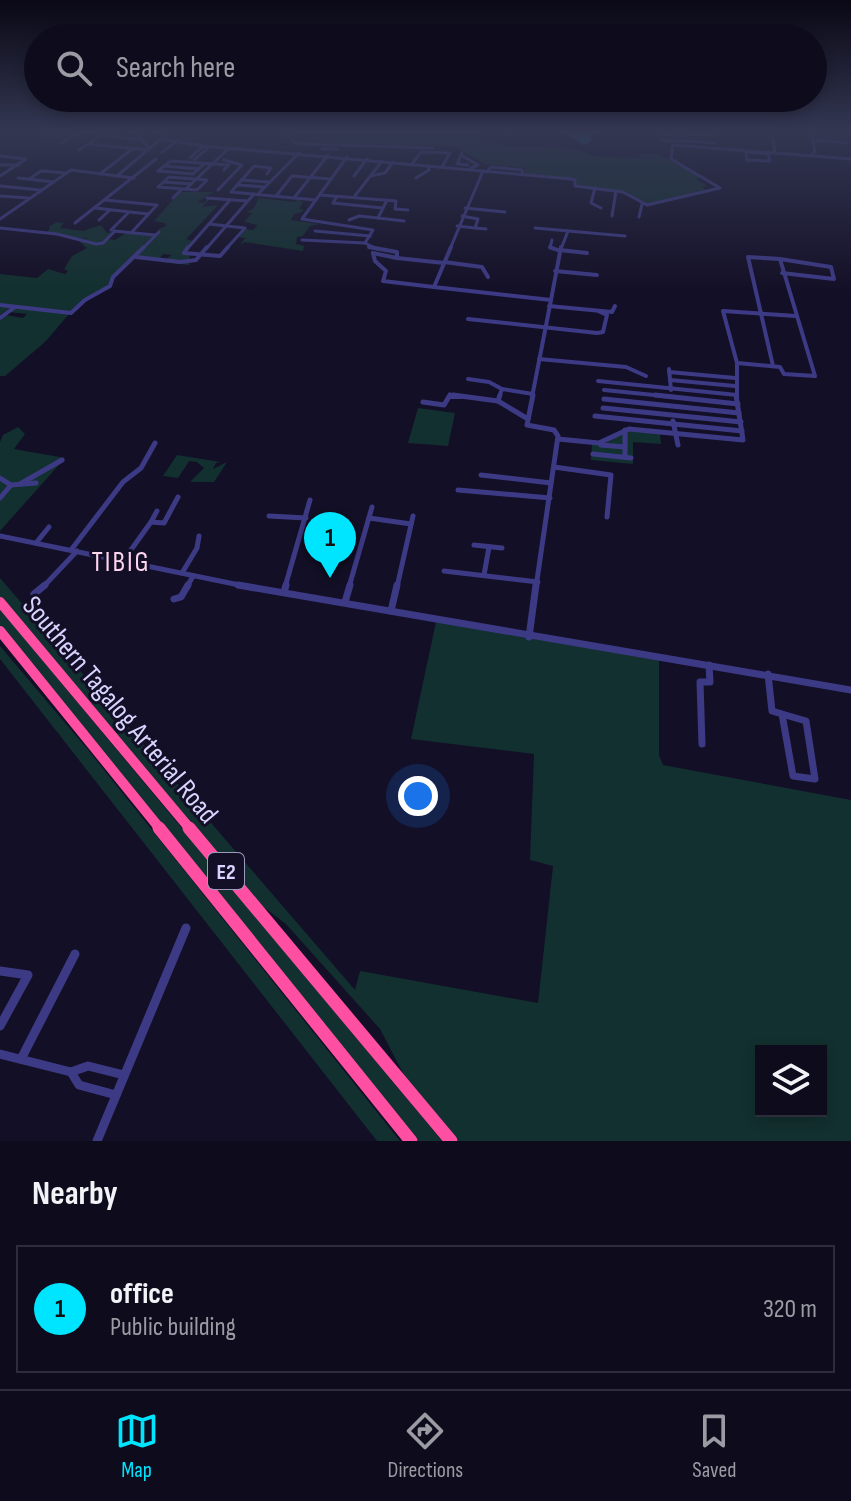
<!DOCTYPE html>
<html lang="en">
<head>
<meta charset="utf-8">
<style>
	:root { --surface:#0e0b1c; --page:#171425; --text:#f1f3f6; --muted:#9b9ba3; --line:#2e2b3b; --accent:#00e5ff }
	body { margin:0; font-family:"Sofia Sans Condensed",sans-serif; background:var(--page); color:var(--text) }
	.controls { position:absolute; right:24px; bottom:24px; display:grid; overflow:hidden; border-radius:0px; box-shadow:0 4px 12px #0003 }
	.controls button { width:72px; height:72px; display:grid; place-items:center; padding:0; border:0; border-bottom:2px solid var(--line); background:var(--surface); color:var(--text); font:40px sans-serif }
	.you { position:absolute; left:418px; top:796px; width:28px; height:28px; margin:-20px; border:6px solid #fff; border-radius:50%; background:#1a73e8; box-shadow:0 0 0 12px #1a73e833 }
	.badge { display:grid; place-items:center; width:52px; height:52px; border-radius:50%; background:var(--accent); color:#111; font-size:26px; font-weight:700 }
	.pin { position:absolute; translate:-50% -66px; filter:drop-shadow(0 2px 4px #0008) }
	.pin::after { content:''; position:absolute; top:42px; width:28px; height:24px; background:inherit; clip-path:polygon(0 0,100% 0,50% 100%) }
	.list { margin:0; padding:0; list-style:none }
	h2 { display:flex; justify-content:space-between; align-items:center; height:104px; margin:0; padding:0 32px; font-size:34px }
	h2 small { font-size:26px; font-weight:400; color:var(--muted) }
	.list li { display:grid; grid-template-columns:52px 1fr auto; gap:24px; align-items:center; box-sizing:border-box; height:128px; margin:0 16px 16px; padding:0 16px; border:2px solid var(--line); border-radius:0px }
	.list b { display:block; font-size:30px; white-space:nowrap }
	.list p { margin:0; font-size:26px; white-space:nowrap; color:var(--muted) }
	.list em { font-size:26px; font-style:normal; color:var(--muted) }
	.icon { flex:none; width:44px; height:44px; fill:none; stroke:currentColor; stroke-width:2; stroke-linecap:round; stroke-linejoin:round }
	.map { position:relative; flex:none; width:851px; height:1141px; overflow:hidden }
	.search { position:absolute; background:var(--surface); box-shadow:0 4px 12px #0003; left:24px; right:24px; top:24px; height:88px; display:flex; align-items:center; gap:20px; box-sizing:border-box; padding:0 28px; border-radius:44px; color:var(--muted); font-size:30px }
	.sheet { height:248px; background:var(--surface) }
	nav { display:flex; justify-content:space-around; align-items:center; box-sizing:border-box; height:112px; border-top:2px solid var(--line); background:var(--surface); font-size:22px; color:var(--muted) }
	nav a { display:grid; justify-items:center; gap:4px }
	nav .on { color:var(--accent) }
	.map>svg:first-child { display:block }
</style>
</head>
<body>
<div class="map">
<svg width="851" height="1141" viewBox="0 0 851 1141">
	<rect width="100%" height="100%" fill="#130f26"/>
	<g fill="#12302f" fill-rule="evenodd">
		<path d="M286,132H466L501,145L560,148L582,151L592,156L643,158L638,154H657L702,177L696,179L707,186L702,187L706,190L647,204L625,191L577,185L575,178L525,174V168L485,164L455,147L302,143L294,141Z"/>
		<path d="M180,192H214L197,202L204,203L208,198L210,199L202,207L218,205L186,239L193,241L183,252L190,255L189,259H196L190,261L189,265L161,262L172,255L163,254L159,259L137,256L159,229L166,226L165,223L154,221Z"/>
		<path d="M259,198L295,202L297,199L303,202L299,209H303L302,212L294,214L291,220L319,224L310,226L303,236L297,237L296,244L304,246L303,251L245,242L240,245L245,238L239,237L246,229L253,230L258,225L244,222L252,213L246,212L253,209Z"/>
		<path d="M57,222L64,223L60,228L83,231L101,225L107,233L114,232L106,239L115,240L126,233L153,236L111,277V283L69,314L45,342L5,376H0V320L6,315L23,318L27,314L9,312L12,307L0,315V274L37,278L48,269L65,274L68,271L64,269L72,256L87,248L80,242L87,238L75,240L48,232L50,226Z"/>
		<path d="M418,408L455,413L448,446L408,443Z"/>
		<path d="M18,427L25,434L14,449L65,458L0,531V442L3,435Z"/>
		<path d="M629,430L660,434L661,444L633,442V464L591,460L592,444H604Z"/>
		<path d="M177,455L221,462L216,463L213,469L227,462L214,482H190L204,468L197,462L189,461L178,478L163,476Z"/>
		<path d="M0,578L355,990L360,971L538,1003L553,866L530,860L534,754L411,739L436,622L659,660V755L663,765L851,800V1141H458L404,1075L380,1029L286,924L257,902L0,597ZM761,1051H821V1111H761Z"/>
		<path d="M0,608L42,660L442,1141H418L0,627Z"/>
		<path d="M0,646L89,751L400,1141H377L0,659Z"/>
	</g>
	<g fill="none" stroke-linecap="round" stroke-linejoin="round">
		<g fill="#0a7a92" fill-rule="evenodd">
			<path d="M468,132H475V133L472,135Z"/>
			<path d="M585,132H599L578,138L575,136Z"/>
		</g>
		<path fill="#0a7a92" fill-rule="evenodd" d="M564,132H584L592,140L584,145Z"/>
		<g stroke="#3d3a85" stroke-width="3">
			<path d="M135,132L149,148"/>
			<path d="M159,132L166,140L203,146L571,179L575,180V186L623,192L647,205L720,188L671,159L673,145L851,159"/>
			<path d="M283,132L295,143L301,144L433,148"/>
			<path d="M811,132L815,152L812,154"/>
			<path d="M661,134L684,136"/>
			<path d="M684,134L714,135"/>
			<path d="M44,135L63,136L67,132"/>
			<path d="M75,135L89,132"/>
			<path d="M101,135L140,140"/>
			<path d="M773,139L775,152"/>
			<path d="M661,140L716,143"/>
			<path d="M813,140L846,143"/>
			<path d="M61,144L77,132"/>
			<path d="M89,144L148,150"/>
			<path d="M322,149H337"/>
			<path d="M79,150L103,134"/>
			<path d="M162,152L175,142"/>
			<path d="M746,152L768,154L770,161L747,160Z"/>
			<path d="M462,153L457,164L468,165"/>
			<path d="M461,155L478,165L471,168"/>
			<path d="M0,156L26,159L0,176"/>
			<path d="M347,157L302,219L373,230L365,243"/>
			<path d="M190,158L203,146"/>
			<path d="M194,160L209,147"/>
			<path d="M412,164L421,152L450,153L442,167"/>
			<path d="M0,165H19"/>
			<path d="M164,166L199,169"/>
			<path d="M158,171L171,161L229,165L224,170"/>
			<path d="M158,171L193,174L204,164"/>
			<path d="M487,172L491,167L522,170L523,175"/>
			<path d="M100,174L132,149"/>
			<path d="M267,174L271,168L254,166L231,192L316,200"/>
			<path d="M117,176L163,137"/>
			<path d="M354,176L367,159"/>
			<path d="M371,176L385,173L393,162"/>
			<path d="M169,177L207,180L197,190L158,187Z"/>
			<path d="M18,178L54,182"/>
			<path d="M416,178L429,170L428,166"/>
			<path d="M29,179L41,171L66,173"/>
			<path d="M241,180L269,182"/>
			<path d="M164,182L191,184"/>
			<path d="M237,185L265,187"/>
			<path d="M0,186L40,190"/>
			<path d="M595,188L591,203L601,208"/>
			<path d="M186,189L229,148"/>
			<path d="M218,190L242,165L224,160"/>
			<path d="M258,194L299,153"/>
			<path d="M320,195L396,201L395,209L408,210"/>
			<path d="M0,196L29,198"/>
			<path d="M276,196L292,176L331,179"/>
			<path d="M337,196L333,203L383,208L387,200"/>
			<path d="M354,197L382,161"/>
			<path d="M173,198L182,189"/>
			<path d="M207,198L247,201"/>
			<path d="M294,198L328,155"/>
			<path d="M105,200L157,205"/>
			<path d="M95,208L148,214"/>
			<path d="M383,208L378,218L404,221"/>
			<path d="M465,208L505,212"/>
			<path d="M612,216L616,191"/>
			<path d="M639,217L642,204"/>
			<path d="M0,219L71,170L134,178"/>
			<path d="M99,220L110,210"/>
			<path d="M349,220L359,216L378,218"/>
			<path d="M75,223L156,159"/>
			<path d="M209,224L245,228L226,249"/>
			<path d="M457,226L475,228L478,219L462,216"/>
			<path d="M0,228L57,234L96,244L103,243L115,231"/>
			<path d="M475,228L486,229"/>
			<path d="M535,228L625,236"/>
			<path d="M111,230L128,213"/>
			<path d="M114,231L155,235"/>
			<path d="M315,231L370,236"/>
			<path d="M131,233L157,205"/>
			<path d="M302,240L365,243L377,249"/>
			<path d="M552,240L550,248L554,249"/>
			<path d="M142,249L159,232"/>
			<path d="M187,249L230,200"/>
			<path d="M206,249L254,194"/>
			<path d="M450,249L483,171"/>
			<path d="M561,249L568,231"/>
		</g>
		<g stroke="#3d3a85" stroke-width="4">
			<path d="M188,247L184,253L220,256L228,247"/>
			<path d="M369,247L397,252V258L444,263"/>
			<path d="M451,247L434,287L551,300L532,397"/>
			<path d="M550,247L560,251"/>
			<path d="M560,250L587,253"/>
			<path d="M373,253L375,261L386,271L383,281L434,287"/>
			<path d="M373,253L397,258"/>
			<path d="M136,257L180,262L196,260L207,247"/>
			<path d="M780,259L831,267L834,279L782,273"/>
			<path d="M444,262L482,267L488,277"/>
			<path d="M555,271L597,275"/>
			<path d="M551,300L561,247"/>
			<path d="M0,305L71,313L85,300L110,286L113,277L144,247"/>
			<path d="M549,306L612,312L615,306"/>
			<path d="M0,318L15,307"/>
			<path d="M468,319L597,333L603,332L607,315L598,311"/>
			<path d="M539,359L626,367L646,376"/>
			<path d="M737,363L780,367L784,374L815,376L780,259L748,257L773,366"/>
			<path d="M669,369L671,390"/>
			<path d="M669,372L735,378"/>
			<path d="M468,379L489,382L502,389"/>
			<path d="M670,380L735,386"/>
			<path d="M598,381L737,395"/>
			<path d="M604,390L674,397"/>
			<path d="M449,397H469"/>
			<path d="M499,397L502,389L533,394"/>
			<path d="M737,397V363L723,311L796,316"/>
		</g>
		<g stroke="#3d3a85" stroke-width="5">
			<path d="M453,395L498,401L500,395"/>
			<path d="M533,395L527,425L554,430L558,436L536,587"/>
			<path d="M655,395L738,404"/>
			<path d="M604,399L739,413"/>
			<path d="M498,401L528,419"/>
			<path d="M423,402L444,405L450,395"/>
			<path d="M603,408L741,422"/>
			<path d="M595,416L742,431"/>
			<path d="M673,421L678,445"/>
			<path d="M625,430V457"/>
			<path d="M558,439L599,443L629,429L743,440L736,395"/>
			<path d="M601,445L625,447"/>
			<path d="M593,454L631,458"/>
			<path d="M554,467L611,475L607,517"/>
			<path d="M481,475L551,483"/>
			<path d="M0,478L11,485L36,483"/>
			<path d="M20,484L62,460"/>
			<path d="M458,490L550,498"/>
			<path d="M0,498L11,485"/>
			<path d="M269,516L306,518"/>
			<path d="M369,518L411,524"/>
			<path d="M151,522L157,511"/>
			<path d="M0,536L249,587"/>
			<path d="M36,543L49,527"/>
			<path d="M474,545L502,548"/>
			<path d="M71,550L123,482L141,468L155,443"/>
			<path d="M123,561L151,522L164,523L178,497"/>
			<path d="M444,571L538,582"/>
			<path d="M182,573L197,548L199,536"/>
			<path d="M484,575L489,547"/>
			<path d="M43,587L77,551"/>
			<path d="M187,587L193,576"/>
			<path d="M285,587L310,500"/>
			<path d="M349,587L372,507"/>
			<path d="M397,587L413,516"/>
		</g>
		<g stroke="#3d3a85" stroke-width="7">
			<path d="M238,585L851,690"/>
			<path d="M284,592L286,585"/>
			<path d="M34,594L45,585"/>
			<path d="M174,599L181,597L188,585"/>
			<path d="M345,602L350,585"/>
			<path d="M391,611L397,585"/>
			<path d="M529,637L536,585"/>
			<path d="M768,674L772,711L782,714"/>
			<path d="M782,714L806,721L815,779L793,776Z"/>
			<path d="M702,744L700,682H710L709,665"/>
		</g>
		<g stroke="#3d3a85" stroke-width="9">
			<path d="M0,971L28,975L0,1026"/>
			<path d="M0,1054L71,1072L88,1066L124,1075"/>
			<path d="M21,1059L75,954"/>
			<path d="M71,1072L79,1085L116,1095"/>
			<path d="M97,1141L186,928"/>
		</g>
		<g stroke="#ff4fa3" stroke-width="10">
			<path d="M0,602L191,830"/>
			<path d="M0,631L161,830"/>
		</g>
		<g stroke="#ff4fa3" stroke-width="13">
			<path d="M159,828L411,1141"/>
			<path d="M189,828L451,1141"/>
		</g>
	</g>
	<linearGradient id="sky" x2="0" y2="1"><stop stop-color="#0a0815"/><stop offset="0.45" stop-color="#333752"/><stop offset="1" stop-color="#333752" stop-opacity="0"/></linearGradient>
	<rect width="851" height="292" fill="url(#sky)"/>
	<g text-anchor="middle" stroke-width="6" stroke-linejoin="round" paint-order="stroke">
		<rect fill="#130f26" stroke="#9e99be" stroke-width="2" x="208" y="853" width="36" height="36" rx="6"/>
		<g font-size="22" font-weight="bold" fill="#d9d4ff">
			<text x="226" y="879">E2</text>
		</g>
		<g font-size="28" letter-spacing="2" fill="#ffd6f0" stroke="#130f26">
			<text x="121" y="571">TIBIG</text>
		</g>
		<g font-size="28" fill="#d9d4ff" stroke="#130f26">
			<text transform="translate(121 709) rotate(50)" y="10">Southern Tagalog Arterial Road</text>
		</g>
	</g>
</svg>
<div class="controls">
<button><svg class="icon" aria-label="layers" viewBox="0 0 24 24"><path d="M12 4l9 5-9 5-9-5zM3 14l9 5 9-5"/></svg></button>
</div>
<div class="you"></div>
<div class="pin badge" style="left:330px;top:578px">1</div>
<div class="search"><svg class="icon" aria-label="search" viewBox="0 0 24 24"><circle cx="10" cy="10" r="6"/><path d="M15 15l6 6"/></svg>Search here</div>
</div>
<section class="sheet">
<h2>Nearby<small></small></h2>
<ul class="list">
<li><span class="badge">1</span><div><b>office</b><p>Public building</p></div><em>320 m</em></li>
</ul>
</section>
<nav>
<a class="on"><svg class="icon" aria-label="map" viewBox="0 0 24 24"><path d="M3 6l6-2 6 2 6-2v14l-6 2-6-2-6 2zM9 4v14M15 6v14"/></svg>Map</a>
<a><svg class="icon" aria-label="directions" viewBox="0 0 24 24"><path d="M12 3l9 9-9 9-9-9zM9 14v-3h6M13 9l2 2-2 2"/></svg>Directions</a>
<a><svg class="icon" aria-label="saved" viewBox="0 0 24 24"><path d="M7 4h10v16l-5-4-5 4z"/></svg>Saved</a>
</nav>
</body>
</html>
